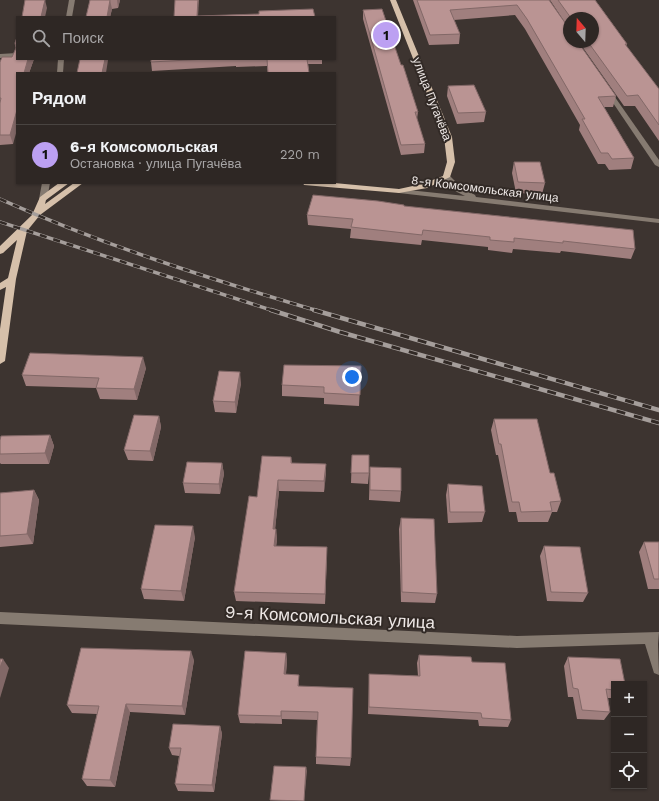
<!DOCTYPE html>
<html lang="ru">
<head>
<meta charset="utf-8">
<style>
	:root { --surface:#2e2724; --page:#362f2c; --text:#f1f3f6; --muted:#a7a5a6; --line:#494441; --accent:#bca0f2 }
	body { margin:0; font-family:"Work Sans",sans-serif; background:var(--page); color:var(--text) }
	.controls { position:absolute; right:12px; bottom:12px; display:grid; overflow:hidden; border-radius:0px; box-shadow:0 1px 3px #0004 }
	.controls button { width:36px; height:36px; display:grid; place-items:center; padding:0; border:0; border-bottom:1px solid var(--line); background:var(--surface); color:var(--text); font:20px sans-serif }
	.compass { position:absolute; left:563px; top:12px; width:36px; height:36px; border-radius:50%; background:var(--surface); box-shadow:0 1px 3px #0004; rotate:341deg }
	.you { position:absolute; left:352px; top:377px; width:14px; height:14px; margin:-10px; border:3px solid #fff; border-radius:50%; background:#1a73e8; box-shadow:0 0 0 6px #1a73e833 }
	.badge { display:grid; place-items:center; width:26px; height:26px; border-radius:50%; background:var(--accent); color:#111; font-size:13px; font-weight:700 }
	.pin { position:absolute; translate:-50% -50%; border:2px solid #fff; box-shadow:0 1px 4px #0006 }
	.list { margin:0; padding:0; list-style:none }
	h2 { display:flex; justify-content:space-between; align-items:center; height:52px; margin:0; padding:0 16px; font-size:17px }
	h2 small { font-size:13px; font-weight:400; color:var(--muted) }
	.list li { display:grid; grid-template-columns:26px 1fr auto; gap:12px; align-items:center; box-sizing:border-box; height:60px; padding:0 16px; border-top:1px solid var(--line) }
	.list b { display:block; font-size:15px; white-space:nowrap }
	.list p { margin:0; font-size:13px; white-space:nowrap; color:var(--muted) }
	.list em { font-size:13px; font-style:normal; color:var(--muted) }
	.icon { flex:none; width:22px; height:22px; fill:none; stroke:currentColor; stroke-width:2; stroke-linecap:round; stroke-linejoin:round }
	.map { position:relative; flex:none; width:659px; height:801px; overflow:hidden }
	.search { position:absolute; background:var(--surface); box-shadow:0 1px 3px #0004; left:16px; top:16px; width:320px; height:44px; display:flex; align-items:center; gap:10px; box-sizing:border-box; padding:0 14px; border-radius:0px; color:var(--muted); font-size:15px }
	.panel { position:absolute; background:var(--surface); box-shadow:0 1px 3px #0004; left:16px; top:72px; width:320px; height:112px; border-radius:0px }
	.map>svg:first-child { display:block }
</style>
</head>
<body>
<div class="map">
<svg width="659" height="801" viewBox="0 0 659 801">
	<rect width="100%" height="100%" fill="#3d3430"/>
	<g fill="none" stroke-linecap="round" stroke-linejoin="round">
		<g fill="#867b71" fill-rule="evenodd">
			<path d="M69,0H75L72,17H66Z"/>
			<path d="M17,53V57L0,58V54Z"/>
			<path d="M58,59H64L63,73H57Z"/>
			<path d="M606,90H610L659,160V167L655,165L605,91Z"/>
			<path d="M443,175H449L461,187L475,195L476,197L659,219V223L399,193L395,191L399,189L465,196L455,191L443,179Z"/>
			<path d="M42,183H50L47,199L43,201L39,199Z"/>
			<path d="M0,612L517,636L659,632L658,644L659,675L654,673L645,644L517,648L0,624Z"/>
		</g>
		<g fill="#d6c0aa" fill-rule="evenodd">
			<path d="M390,0H396L452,137L455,162L450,177L427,188L399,193L304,185L303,183H334L399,189L422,184L443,176L447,162L444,137Z"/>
			<path d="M59,183H69L46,200L45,204L74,183H83L40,215L27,231L16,279L5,361L0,364V329L6,287L0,290V283L8,278L17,240L3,253L0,254V246L32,215L40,197Z"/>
		</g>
		<g stroke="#a59e9b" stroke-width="3.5">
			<g id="rail-far1">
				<path d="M0,199C103,245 210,279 318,311"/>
				<path d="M0,222L274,311"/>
			</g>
		</g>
		<g stroke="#a59e9b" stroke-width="4.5">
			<g id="rail">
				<path d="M271,310L340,332L659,423"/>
				<path d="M314,310L659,410"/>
			</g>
		</g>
		<use href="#rail-far1" stroke="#322a26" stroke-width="2.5" stroke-dasharray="7" stroke-linecap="butt"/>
		<use href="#rail" stroke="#322a26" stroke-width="3" stroke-dasharray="9" stroke-linecap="butt"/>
	</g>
	<g fill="#a07f7e">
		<path d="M90,0H120L118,8L112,9L110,17H86Z"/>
		<path d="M413,0H549L568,27L550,0H595L627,44L626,46L659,89V141L635,106H624L579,42H593V18H569V42L616,96L613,107H604L634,158L631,169L609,170L605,164H598L579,130L580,125L525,29L515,15L454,20L460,34L459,44L429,45Z"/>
		<path d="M363,10L401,65L418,112L417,119L425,144L424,153L401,155L363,19Z"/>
		<path d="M17,59H34L29,73H17L13,144L0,145V62Z"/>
		<path d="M151,59H322V64H308L309,73H268L267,66L236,67V66L152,71L151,62Z"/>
		<path d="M448,86L486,112L484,122L457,124L447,96Z"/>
		<path d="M514,162L545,183L542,194L516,193L512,173Z"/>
		<path d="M404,206L635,249L631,259L561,251L560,253L513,249L512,253L488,250V247L422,240L421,245L350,238L351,229L308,225L307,215Z"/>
		<path d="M361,366L359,406L324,404V398L282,396V385Z"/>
		<path d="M146,368L137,400L100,399L96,388L26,386L22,375Z"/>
		<path d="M241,383L236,413L215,412L213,401Z"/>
		<path d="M159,416L161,427L153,461L128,460L124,450Z"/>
		<path d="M494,419L550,473L561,501L557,512H552L548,522H518L516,512H509L498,455H496L491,430Z"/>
		<path d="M50,435L54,446L49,464H1L0,463V440Z"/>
		<path d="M352,455L369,473L368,484L351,483Z"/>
		<path d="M291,457L292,463L326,464L324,492L279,491L275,529H276L277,540L276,546L327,547L325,604L236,601L234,592L257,497Z"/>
		<path d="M222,463L224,474L220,494L185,493L183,483Z"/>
		<path d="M370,467L401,491L400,502L369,500Z"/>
		<path d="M448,484L485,512L482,522L448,523L446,495Z"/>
		<path d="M34,490L39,500L33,544L0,547V493Z"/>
		<path d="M401,518L437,594L435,603L401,602L399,529Z"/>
		<path d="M195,537L184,601L144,599L141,589Z"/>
		<path d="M644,542H659V589H648L639,552Z"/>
		<path d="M544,546L588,593L583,602L547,601L540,556Z"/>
		<path d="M286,653L287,661L286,674L299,675V686L351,758L350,766L316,764V757L317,720L282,719V724L240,723L238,715Z"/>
		<path d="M419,655L472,662L511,720L508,727L479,726L478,720L368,714L369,682V674L418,676L417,663Z"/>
		<path d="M568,657L614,684V698H608L610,712L604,720L577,719L573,697H568L564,666Z"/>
		<path d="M194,660L185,715L130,712L115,787L87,786L82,779L97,714L72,713L67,705Z"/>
		<path d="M220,726L222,734L214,792L178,791L175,784L179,756L172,755L169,748Z"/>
	</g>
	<g fill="#826867">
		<path d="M45,0L47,8L45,17H41Z"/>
		<path d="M110,0L112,9L110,17H107Z"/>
		<path d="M117,0H120L118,8Z"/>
		<path d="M198,0H199L198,17H197Z"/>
		<path d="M28,59H34L29,73H24Z"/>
		<path d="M105,59H108V60L106,73H102Z"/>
		<path d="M17,110V130L13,144L10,135Z"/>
		<path d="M143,357L146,368L137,400L134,389Z"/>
		<path d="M240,372L241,383L236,413L235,402Z"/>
		<path d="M159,416L161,427L153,461L150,451Z"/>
		<path d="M50,435L54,446L49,464L45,453Z"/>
		<path d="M222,463L224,474L220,494L219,484Z"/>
		<path d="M326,464V475L324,492V481Z"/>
		<path d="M278,480L279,491L274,540L273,529Z"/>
		<path d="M34,490L39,500L33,544L27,534Z"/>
		<path d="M193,526L195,537L184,601L181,591Z"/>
		<path d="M276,529L277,540L275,556L274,546Z"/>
		<path d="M327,547V557L325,604V594Z"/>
		<path d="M191,651L194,660L185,715L182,706Z"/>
		<path d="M286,653L287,661L285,683L284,674Z"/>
		<path d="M3,659L9,668L0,698V668Z"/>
		<path d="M299,675V694L298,686Z"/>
		<path d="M126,704L130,712L115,787L110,780Z"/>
		<path d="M281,711L282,719V724L281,716Z"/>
		<path d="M220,726L222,734L214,792L212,785Z"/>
		<path d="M306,767L307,771L304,801Z"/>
	</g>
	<g fill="#ba9493" stroke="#826867">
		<path d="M25,0H45L41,17H22Z"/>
		<path d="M90,0H110L107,17H86Z"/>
		<path d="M175,0H198L197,16L259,14V11L313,9L315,17H174Z"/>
		<path d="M417,0H549L568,27H569V42H578L616,96L598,97L634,158L612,159L608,153H601L582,119H585L527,19L517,5L450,10L460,34L430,35Z"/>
		<path d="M558,0H595L627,44H625L659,89V125L638,95L627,96L588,42H593V18H571Z"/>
		<path d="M382,9L401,65H403L418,112H415L425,144L401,145L363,10Z"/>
		<path d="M17,37V59H28L24,73H17V110L10,135H0V103L1,98H0V62L2,57H12L16,48L15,43Z"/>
		<path d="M79,59H105L102,73H77L80,59L79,60Z"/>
		<path d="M151,59H207L151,62Z"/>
		<path d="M267,59H307L309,73H268Z"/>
		<path d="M474,85L486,112L458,113L448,86Z"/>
		<path d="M514,162H540L545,183L518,182Z"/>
		<path d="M313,195L378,201L404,205V206L633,230L635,249L563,241V243L514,238V242L490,240V237L423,230L422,235L351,227L353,219L307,215Z"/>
		<path d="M30,353L143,357L134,389L96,388L99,378L22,375Z"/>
		<path d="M284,365L361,366L360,395L324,393V387L282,385Z"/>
		<path d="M219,371L240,372L235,402L213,401Z"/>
		<path d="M134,415L159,416L150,451L124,450Z"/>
		<path d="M494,419H537L550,473H554L561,501L550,502L552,511L521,512L519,502H512L501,444H499Z"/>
		<path d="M50,435L45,453L0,454V440L1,436Z"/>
		<path d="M352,455H369V473H351Z"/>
		<path d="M262,456L291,457V463L326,464L324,481L278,480L273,529H276L274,546L327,547L325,594L234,592L249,496L257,497Z"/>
		<path d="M187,462L222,463L219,484L183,483Z"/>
		<path d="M370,467L401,468V491L370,490Z"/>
		<path d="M448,484L482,486L485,512H450Z"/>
		<path d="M34,490L27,534L0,536V493Z"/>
		<path d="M401,518L434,519L437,594L402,592Z"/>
		<path d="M155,525L193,526L181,591L141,589Z"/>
		<path d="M644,542H659V579H654Z"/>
		<path d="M544,546L580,547L588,593L551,592Z"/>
		<path d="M81,648L191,651L182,706L126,704L110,780L82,779L99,706L67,705Z"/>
		<path d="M245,651L286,653L284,674L299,675L298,686L353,688L351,758L316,757L318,712L281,711V716L238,715Z"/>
		<path d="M419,655L471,657L472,662L505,663L511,720L482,718L481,713L369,707V674L420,676Z"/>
		<path d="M568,657L620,659L625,684H614V690L606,689L610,712L582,710L578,689L573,688Z"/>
		<path d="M0,659H3L0,668Z"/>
		<path d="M173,724L220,726L212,785L175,784L181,748H169Z"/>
		<path d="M274,766L306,767L304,801L270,800Z"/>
	</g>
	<g text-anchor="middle" stroke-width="4" stroke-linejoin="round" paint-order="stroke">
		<g font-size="12" fill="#eee8e6" stroke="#322a26">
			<text transform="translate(432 99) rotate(69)" y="4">улица Пугачёва</text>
			<text transform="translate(485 189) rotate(7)" y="4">8-я Комсомольская улица</text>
		</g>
		<g font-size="17" fill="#eee8e6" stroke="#322a26">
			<text transform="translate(330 617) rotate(3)" y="6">9-я Комсомольская улица</text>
		</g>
	</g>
</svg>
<div class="controls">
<button>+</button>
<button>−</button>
<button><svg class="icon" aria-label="locate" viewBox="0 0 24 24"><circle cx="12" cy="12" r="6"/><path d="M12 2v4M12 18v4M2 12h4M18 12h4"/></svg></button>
</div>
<svg class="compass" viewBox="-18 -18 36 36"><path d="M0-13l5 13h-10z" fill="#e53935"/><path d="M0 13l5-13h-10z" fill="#a7a5a6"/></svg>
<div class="you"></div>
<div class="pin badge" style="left:386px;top:35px">1</div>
<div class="search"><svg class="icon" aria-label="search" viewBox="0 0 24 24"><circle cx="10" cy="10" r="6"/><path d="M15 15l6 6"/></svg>Поиск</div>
<section class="panel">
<h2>Рядом<small></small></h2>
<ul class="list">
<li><span class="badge">1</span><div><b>6-я Комсомольская</b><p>Остановка · улица Пугачёва</p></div><em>220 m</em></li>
</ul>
</section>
</div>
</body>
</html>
